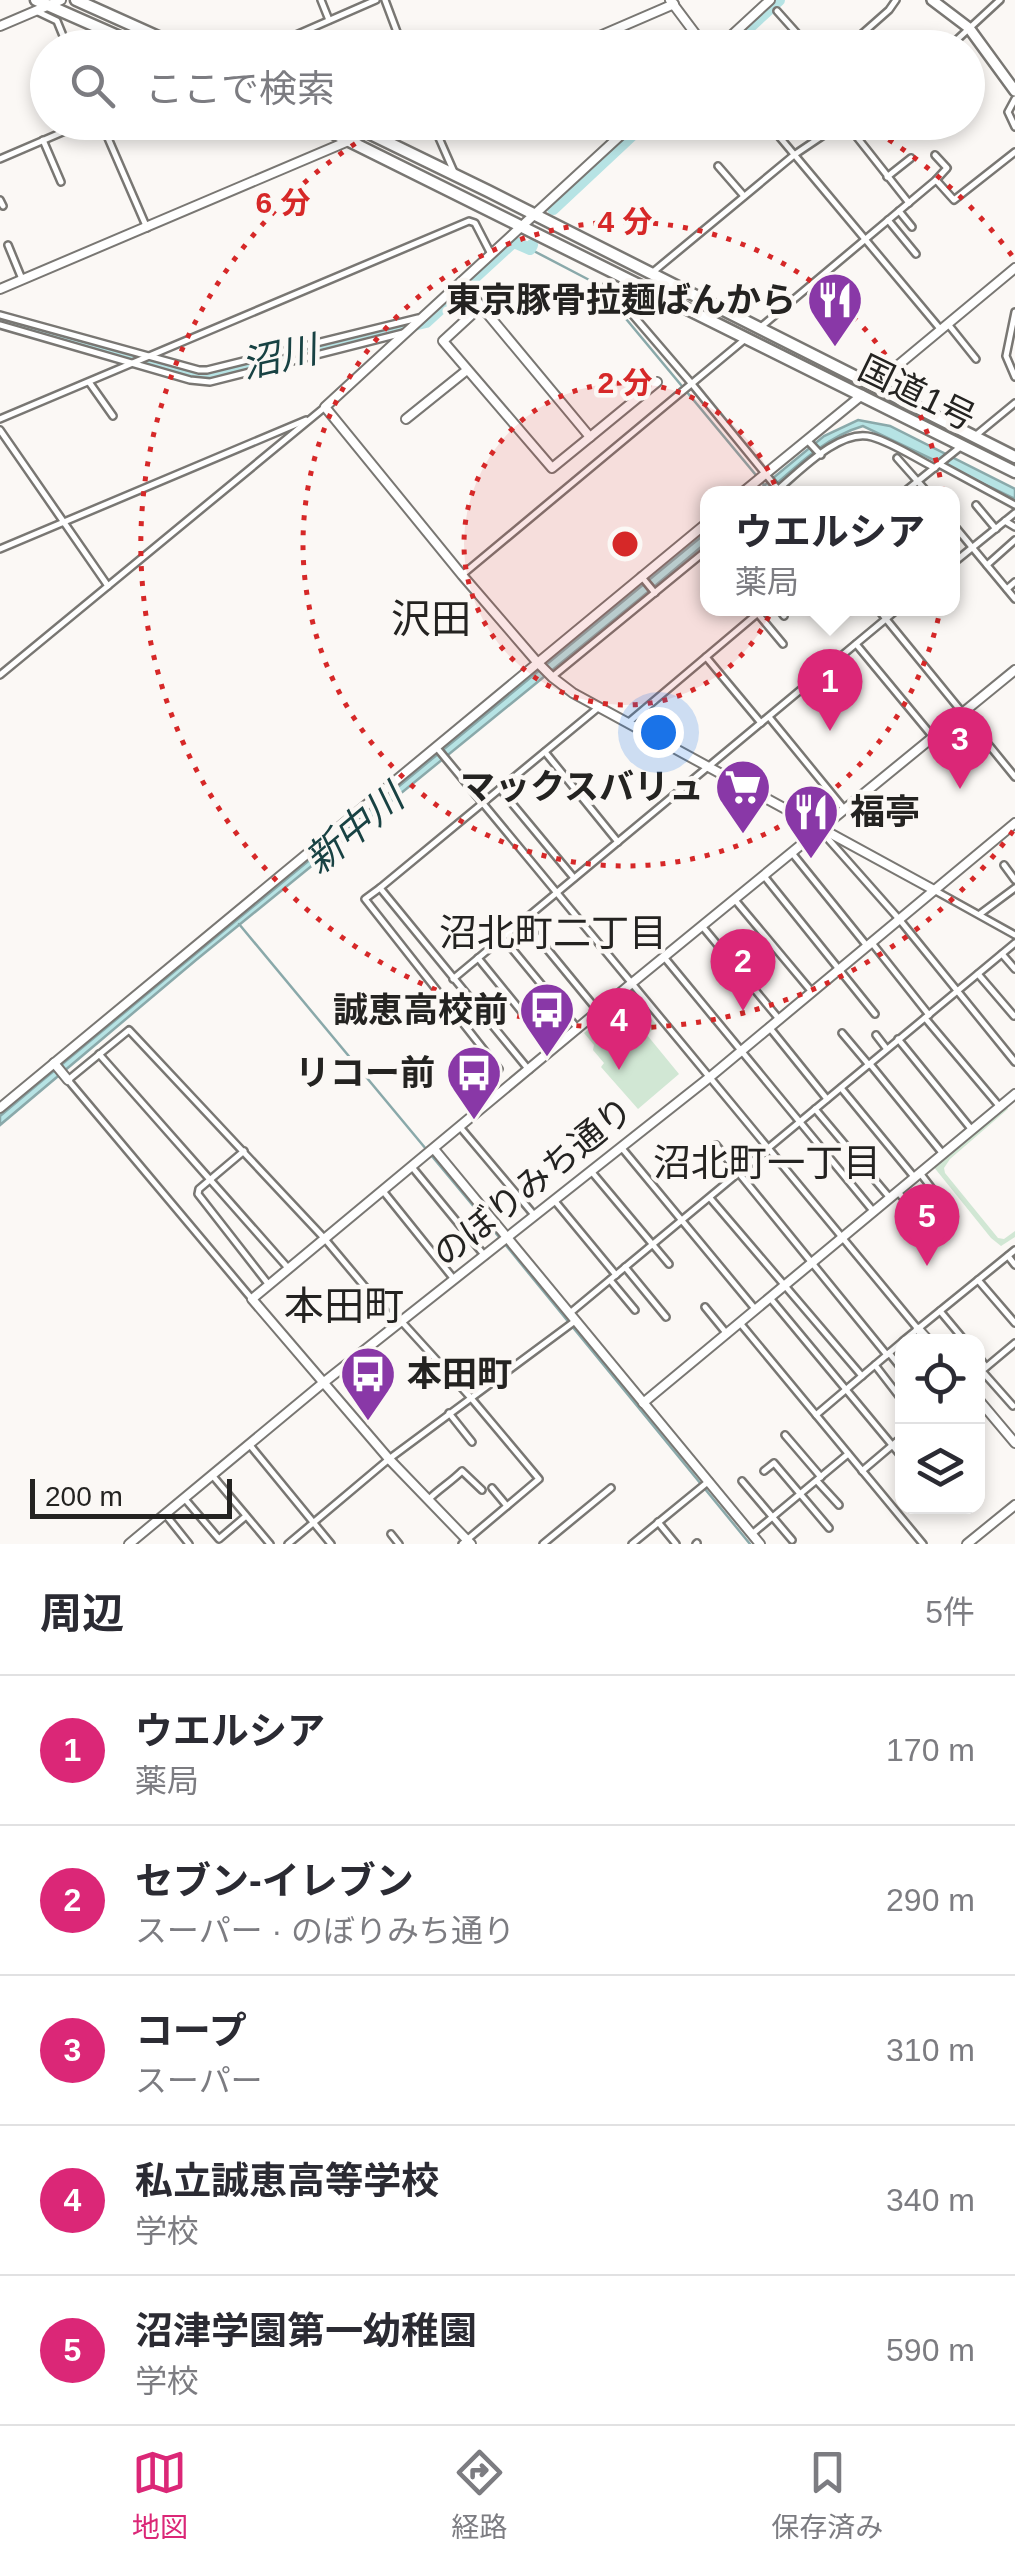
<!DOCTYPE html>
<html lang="ja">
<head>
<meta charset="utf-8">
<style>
	:root { --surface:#fff; --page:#f2f2f3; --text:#2b2b33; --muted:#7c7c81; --line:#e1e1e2; --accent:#db2777 }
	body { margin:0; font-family:Helvetica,"Noto Sans JP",sans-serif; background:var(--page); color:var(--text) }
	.controls { position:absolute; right:30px; bottom:30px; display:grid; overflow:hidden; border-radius:20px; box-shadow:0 5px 15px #0003 }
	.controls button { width:90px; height:90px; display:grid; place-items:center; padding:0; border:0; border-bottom:2px solid var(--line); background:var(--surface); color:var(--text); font:50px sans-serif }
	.scale { position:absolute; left:30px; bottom:25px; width:202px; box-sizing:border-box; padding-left:10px; border:5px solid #242321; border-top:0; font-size:28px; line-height:35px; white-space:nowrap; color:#242321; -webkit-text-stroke:8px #fbf8f5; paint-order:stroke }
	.you { position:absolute; left:658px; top:732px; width:35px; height:35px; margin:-25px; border:8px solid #fff; border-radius:50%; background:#1a73e8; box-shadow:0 0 0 15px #1a73e833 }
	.badge { display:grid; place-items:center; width:65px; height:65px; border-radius:50%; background:var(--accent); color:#fff; font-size:32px; font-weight:700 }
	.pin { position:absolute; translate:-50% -82px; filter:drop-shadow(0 2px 5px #0008) }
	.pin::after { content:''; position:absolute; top:52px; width:35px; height:30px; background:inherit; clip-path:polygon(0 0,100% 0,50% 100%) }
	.popup { position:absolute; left:700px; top:486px; width:260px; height:130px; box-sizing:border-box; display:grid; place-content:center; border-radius:20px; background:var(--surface); filter:drop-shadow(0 2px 8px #0005); font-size:32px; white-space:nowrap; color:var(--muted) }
	.popup b { font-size:38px; color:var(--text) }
	.popup::after { content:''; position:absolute; left:50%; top:100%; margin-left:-20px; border:20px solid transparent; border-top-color:var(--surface) }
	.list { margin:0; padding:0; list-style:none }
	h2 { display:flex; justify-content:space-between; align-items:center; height:130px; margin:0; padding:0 40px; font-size:42px }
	h2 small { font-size:32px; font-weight:400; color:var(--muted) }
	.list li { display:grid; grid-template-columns:65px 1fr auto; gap:30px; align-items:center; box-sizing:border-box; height:150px; padding:0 40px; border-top:2px solid var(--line) }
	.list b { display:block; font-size:38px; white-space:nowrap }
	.list p { margin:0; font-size:32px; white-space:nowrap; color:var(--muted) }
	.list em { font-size:32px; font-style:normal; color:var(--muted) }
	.icon { flex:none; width:55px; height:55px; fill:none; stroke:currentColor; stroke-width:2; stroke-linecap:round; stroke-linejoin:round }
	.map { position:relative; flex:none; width:1015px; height:1544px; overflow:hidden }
	.search { position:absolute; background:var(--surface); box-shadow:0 5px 15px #0003; left:30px; right:30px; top:30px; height:110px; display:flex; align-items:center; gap:25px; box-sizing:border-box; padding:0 35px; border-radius:55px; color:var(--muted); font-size:38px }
	.sheet { height:880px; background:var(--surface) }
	nav { display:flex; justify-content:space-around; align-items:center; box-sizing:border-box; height:140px; border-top:2px solid var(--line); background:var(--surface); font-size:28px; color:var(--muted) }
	nav a { display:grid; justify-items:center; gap:5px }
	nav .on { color:var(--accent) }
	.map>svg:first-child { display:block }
</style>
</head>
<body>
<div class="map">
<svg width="1015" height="1544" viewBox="0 0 1015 1544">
	<rect width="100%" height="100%" fill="#fbf8f5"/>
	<g fill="#d1e7d4">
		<path d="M631,995L657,1025L647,1035L679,1074L638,1109L601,1067L604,1063L593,1050L594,1045L584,1033Z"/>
		<path d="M1006,1106L1008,1109L950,1159L944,1168L945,1173L998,1238L1004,1239L1015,1231V1237L1001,1246L991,1238L933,1166Z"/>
	</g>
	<g fill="#b6e3e4" stroke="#8aa9aa" stroke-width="2.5">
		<path d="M858,420L890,426L1015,489V499L863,426C825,437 795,468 766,493H755L824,436Z"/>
		<path d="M707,532V542L642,597L196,960L0,1125V1116L38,1084Z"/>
	</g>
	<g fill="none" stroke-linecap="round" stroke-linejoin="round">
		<g stroke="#8aa9aa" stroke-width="2.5">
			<path d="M530,249L597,284L765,486"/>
			<path d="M239,924L426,1149"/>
			<path d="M431,1155L499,1237"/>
			<path d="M504,1243L750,1544"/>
		</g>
		<g stroke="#b6e3e4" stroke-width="12">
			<path d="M727,48L779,0"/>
			<path d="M553,209L646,122"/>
			<path d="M0,318L193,373L207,374L426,322L511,244L514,242L530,249L532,245"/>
		</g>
		<g stroke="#797773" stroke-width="10">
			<g id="street">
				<path d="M321,0L329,20"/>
				<path d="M385,0L403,48"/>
				<path d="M36,11L57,21L68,48"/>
				<path d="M777,11L802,39"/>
				<path d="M266,48L376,0"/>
				<path d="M846,48L889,10L896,0"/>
				<path d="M883,48L884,45"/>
				<path d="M948,48L1000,0"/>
				<path d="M1015,99L1008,112L1015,127"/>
				<path d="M101,122L147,228"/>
				<path d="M432,122L454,172"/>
				<path d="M767,122L941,330"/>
				<path d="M845,122L909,203"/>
				<path d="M43,140L61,182"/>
				<path d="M935,155L947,168L936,180"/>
				<path d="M0,159L86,122"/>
				<path d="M718,166L744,196"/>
				<path d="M887,177L911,158"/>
				<path d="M0,200L3,206"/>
				<path d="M899,211L912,227"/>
				<path d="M888,220L916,254"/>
				<path d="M8,245L22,279"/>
				<path d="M653,272L794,155L843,122"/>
				<path d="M607,285L692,384L781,493"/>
				<path d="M619,299L636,285"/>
				<path d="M1015,312L1006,356L1015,377"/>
				<path d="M0,315L199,370H207L418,318"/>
				<path d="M948,324L976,359"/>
				<path d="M0,325L190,380L210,382L403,333"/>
				<path d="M762,326L936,180L954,200L1015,152"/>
				<path d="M89,382L113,416"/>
				<path d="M0,419L469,221L475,223L491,254"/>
				<path d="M0,430L108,586"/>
				<path d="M975,436L1015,403"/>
				<path d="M807,440L821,455"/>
				<path d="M897,458L928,493"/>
				<path d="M939,464L1015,505"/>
				<path d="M774,493C797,474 840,427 872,437C893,443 915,458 935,468"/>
				<path d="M903,493L959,448"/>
				<path d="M976,505L996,529"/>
				<path d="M1005,521L1015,527"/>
				<path d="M952,523L1015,599"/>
				<path d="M0,549L306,420"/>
				<path d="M952,564L1015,513"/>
				<path d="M987,565L1015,540"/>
				<path d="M462,575L744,340"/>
				<path d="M641,576L655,593"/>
				<path d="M1007,589L1015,582"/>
				<path d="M778,608L784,616"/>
				<path d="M877,608L1015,777"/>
				<path d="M758,614L783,644"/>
				<path d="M856,644L933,737"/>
				<path d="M706,657L761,723"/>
				<path d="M0,675L325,407"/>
				<path d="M552,677L708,549"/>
				<path d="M769,717L845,810"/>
				<path d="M629,722L764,608"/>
				<path d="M437,748L918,1329"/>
				<path d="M545,752L618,842"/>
				<path d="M500,789L574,878"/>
				<path d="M822,832L899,919L1015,1062"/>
				<path d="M792,853L867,946"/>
				<path d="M1004,865L1015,880"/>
				<path d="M764,876L875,1014"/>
				<path d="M380,888L365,899L499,1069"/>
				<path d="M934,890L1015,935"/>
				<path d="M735,900L812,992"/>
				<path d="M980,914L1015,888"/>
				<path d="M524,921L598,1011"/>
				<path d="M702,926L779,1019"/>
				<path d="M504,939L578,1029"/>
				<path d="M872,943L929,1015"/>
				<path d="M1002,954L1015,969"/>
				<path d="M664,957L874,1212"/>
				<path d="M478,958L552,1049"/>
				<path d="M978,974L1014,1016"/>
				<path d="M453,979L899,608"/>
				<path d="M925,1018L1000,1107"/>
				<path d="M769,1027L827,1099"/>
				<path d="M842,1033L869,1065"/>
				<path d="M876,1035L886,1048"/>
				<path d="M898,1039L972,1130"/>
				<path d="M99,1054L289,1269"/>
				<path d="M870,1064L943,1154"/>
				<path d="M529,1070L380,888L599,707"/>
				<path d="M841,1088L915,1178"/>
				<path d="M815,1109L890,1198"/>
				<path d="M460,1127L535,1216"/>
				<path d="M716,1145L887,1355"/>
				<path d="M621,1147L756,1310"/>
				<path d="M244,1151L199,1189L198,1194L269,1285"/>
				<path d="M412,1167L485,1256"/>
				<path d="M591,1171L669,1264"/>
				<path d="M383,1191L453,1278"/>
				<path d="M898,1192L929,1228L950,1212L920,1173"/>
				<path d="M710,1198L862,1376"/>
				<path d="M554,1200L616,1275"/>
				<path d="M1008,1256L1015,1265"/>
				<path d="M625,1267L666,1317"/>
				<path d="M610,1280L635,1310"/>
				<path d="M978,1280L1015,1323"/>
				<path d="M770,1298L902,1457"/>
				<path d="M252,1299L68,1080L129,1030L324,1238L396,1324"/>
				<path d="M705,1307L727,1334"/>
				<path d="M940,1311L965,1341"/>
				<path d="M570,1313L1015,943"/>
				<path d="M402,1322L471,1398L539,1479L462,1544"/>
				<path d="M740,1323L923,1544"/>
				<path d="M903,1341L1015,1250"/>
				<path d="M889,1353L902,1369"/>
				<path d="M978,1356L986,1367"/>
				<path d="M875,1365L902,1400"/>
				<path d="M982,1371L1013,1406"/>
				<path d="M978,1374L1015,1343"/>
				<path d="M449,1413L472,1442"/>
				<path d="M816,1415L902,1342"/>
				<path d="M785,1435L821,1477"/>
				<path d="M249,1444L331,1544"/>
				<path d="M764,1471L774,1463L829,1528"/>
				<path d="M862,1471L902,1437"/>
				<path d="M212,1475L270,1544"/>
				<path d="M742,1481L792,1540"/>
				<path d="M817,1481L839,1505"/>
				<path d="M492,1488L507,1506"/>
				<path d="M184,1498L219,1539L246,1516"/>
				<path d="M428,1500C439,1489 451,1482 462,1471L482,1490"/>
				<path d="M165,1514L189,1544"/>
				<path d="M658,1522L676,1544"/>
				<path d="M391,1534L399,1544"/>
				<path d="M752,1534L848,1454"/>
				<path d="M288,1544L389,1459L575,1321"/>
				<path d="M543,1544L611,1488"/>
				<path d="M632,1544L709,1481"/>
				<path d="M696,1544L697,1543"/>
			</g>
		</g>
		<g stroke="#797773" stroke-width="12">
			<g id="secondary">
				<path d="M670,0L706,48"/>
				<path d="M0,26L61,0"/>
				<path d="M572,48L674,4"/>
				<path d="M718,48L770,0"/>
				<path d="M635,122L325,407L462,575L537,662L552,677L573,693L934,890"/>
				<path d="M461,282L590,437L657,382"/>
				<path d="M0,289L393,122"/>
				<path d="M481,306L443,341L552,468L590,437"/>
				<path d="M873,386L1015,268"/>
				<path d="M406,419L467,370"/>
				<path d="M742,493L862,395"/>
				<path d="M54,1063L68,1080"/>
				<path d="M0,1108L708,522"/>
				<path d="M434,1149L760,1544"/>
				<path d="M918,1329L929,1341"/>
				<path d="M978,1399L1015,1443"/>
				<path d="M643,1403L1015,1094"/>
				<path d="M129,1544L323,1383L710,1077L1015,823"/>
				<path d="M471,1544L389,1459L252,1299L632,983L1015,670"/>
				<path d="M967,1544L1015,1505"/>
			</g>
		</g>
		<g stroke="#797773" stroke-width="14">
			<path id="primary" d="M932,0L969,28L1015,91"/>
		</g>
		<g stroke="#797773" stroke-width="15">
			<g id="highway">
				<path d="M36,0L145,48"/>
				<path d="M76,0L183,48"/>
				<path d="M311,122L1015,472"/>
				<path d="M346,122L488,191L1015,457"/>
			</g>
		</g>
		<use href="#street" stroke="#fff" stroke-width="5"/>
		<use href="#secondary" stroke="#fff" stroke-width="8"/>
		<use href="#primary" stroke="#fff" stroke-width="9"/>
		<use href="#highway" stroke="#fff" stroke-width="10"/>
	</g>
	<circle cx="625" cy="544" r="161" fill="#d62828" fill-opacity=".12"/>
	<g fill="none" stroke="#d62828" stroke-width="5" stroke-dasharray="5 10">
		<circle cx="625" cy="544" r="161"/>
		<circle cx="625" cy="544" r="322"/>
		<path d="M1013 831A483 483 0 1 1 387 124M863 124A483 483 0 0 1 1013 257"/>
	</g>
	<defs>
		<g id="restaurant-pin" transform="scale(2.875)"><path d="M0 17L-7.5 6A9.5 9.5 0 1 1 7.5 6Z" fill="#8938a7" stroke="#fbf8f5"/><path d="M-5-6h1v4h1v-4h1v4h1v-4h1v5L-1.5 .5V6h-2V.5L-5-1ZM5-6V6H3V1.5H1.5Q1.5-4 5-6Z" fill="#fff"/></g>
		<g id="supermarket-pin" transform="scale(2.875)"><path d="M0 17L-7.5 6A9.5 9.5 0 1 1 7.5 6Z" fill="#8938a7" stroke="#fbf8f5"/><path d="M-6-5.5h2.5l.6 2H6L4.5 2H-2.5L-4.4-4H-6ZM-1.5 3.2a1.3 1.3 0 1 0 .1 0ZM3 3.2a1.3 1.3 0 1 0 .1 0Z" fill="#fff"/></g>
		<g id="bus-pin" transform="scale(2.875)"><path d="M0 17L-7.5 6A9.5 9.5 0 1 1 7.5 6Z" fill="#8938a7" stroke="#fbf8f5"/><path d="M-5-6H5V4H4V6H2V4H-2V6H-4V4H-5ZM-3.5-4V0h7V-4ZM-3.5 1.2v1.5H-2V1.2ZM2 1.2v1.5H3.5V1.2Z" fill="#fff"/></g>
	</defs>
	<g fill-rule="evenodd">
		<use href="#restaurant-pin" x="835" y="300"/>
		<use href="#supermarket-pin" x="743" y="787"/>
		<use href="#restaurant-pin" x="811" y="812"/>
		<use href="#bus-pin" x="547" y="1010"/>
		<use href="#bus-pin" x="474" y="1073"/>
		<use href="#bus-pin" x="368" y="1374"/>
	</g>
	<g text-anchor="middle" stroke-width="9" stroke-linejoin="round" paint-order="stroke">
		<g font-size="35" font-weight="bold" fill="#242321" stroke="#fbf8f5" text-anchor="end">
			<text x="796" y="312">東京豚骨拉麺ばんから</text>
			<text x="704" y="799">マックスバリュ</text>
			<text x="850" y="824" text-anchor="start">福亭</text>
			<text x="508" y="1022">誠恵高校前</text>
			<text x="435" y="1085">リコー前</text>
			<text x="407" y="1386" text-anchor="start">本田町</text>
		</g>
		<g font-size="35" fill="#242321" stroke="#fbf8f5">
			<text transform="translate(917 393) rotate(26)" y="12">国道1号</text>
			<text transform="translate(533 1182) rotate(-39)" y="12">のぼりみち通り</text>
		</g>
		<g font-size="38" font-style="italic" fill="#184243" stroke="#fbf8f5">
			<text transform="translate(279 357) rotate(-13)" y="13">沼川</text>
			<text transform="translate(354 829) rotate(-40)" y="13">新中川</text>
		</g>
		<g font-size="38" fill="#242321" stroke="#fbf8f5">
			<text x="553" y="946">沼北町二丁目</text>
			<text x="767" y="1176">沼北町一丁目</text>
		</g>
		<g font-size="40" fill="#242321" stroke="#fbf8f5">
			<text x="431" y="633">沢田</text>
			<text x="344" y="1320">本田町</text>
		</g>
	</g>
	<circle cx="625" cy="544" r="15" fill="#d62828" stroke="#fbf8f5" stroke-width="5"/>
	<g font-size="30" text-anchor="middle" font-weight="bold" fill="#d62828" stroke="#fbf8f5" stroke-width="9" stroke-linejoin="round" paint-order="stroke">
		<text x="283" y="213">6 分</text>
		<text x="625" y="232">4 分</text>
		<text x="625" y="393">2 分</text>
	</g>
</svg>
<div class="controls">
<button><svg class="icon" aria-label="locate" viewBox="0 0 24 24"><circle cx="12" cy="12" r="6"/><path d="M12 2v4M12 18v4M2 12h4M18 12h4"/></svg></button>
<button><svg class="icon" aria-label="layers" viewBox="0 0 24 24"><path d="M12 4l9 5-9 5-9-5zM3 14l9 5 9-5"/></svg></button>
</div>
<div class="scale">200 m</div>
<div class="you"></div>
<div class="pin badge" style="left:830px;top:731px">1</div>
<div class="popup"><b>ウエルシア</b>薬局</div>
<div class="pin badge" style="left:743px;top:1011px">2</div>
<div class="pin badge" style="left:960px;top:789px">3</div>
<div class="pin badge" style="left:619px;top:1070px">4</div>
<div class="pin badge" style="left:927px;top:1266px">5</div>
<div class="search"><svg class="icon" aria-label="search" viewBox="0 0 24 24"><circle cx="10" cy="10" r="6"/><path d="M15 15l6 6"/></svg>ここで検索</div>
</div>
<section class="sheet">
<h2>周辺<small>5件</small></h2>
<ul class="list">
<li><span class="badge">1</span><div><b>ウエルシア</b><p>薬局</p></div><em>170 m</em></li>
<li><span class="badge">2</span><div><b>セブン-イレブン</b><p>スーパー · のぼりみち通り</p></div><em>290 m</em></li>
<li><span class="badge">3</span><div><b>コープ</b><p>スーパー</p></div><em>310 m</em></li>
<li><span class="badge">4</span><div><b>私立誠恵高等学校</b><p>学校</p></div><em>340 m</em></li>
<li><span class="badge">5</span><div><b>沼津学園第一幼稚園</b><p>学校</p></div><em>590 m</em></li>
</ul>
</section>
<nav>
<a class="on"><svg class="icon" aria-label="map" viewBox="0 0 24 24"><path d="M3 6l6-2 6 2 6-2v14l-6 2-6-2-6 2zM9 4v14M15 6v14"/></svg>地図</a>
<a><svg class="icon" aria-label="directions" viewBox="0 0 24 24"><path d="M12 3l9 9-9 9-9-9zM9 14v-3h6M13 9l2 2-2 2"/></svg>経路</a>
<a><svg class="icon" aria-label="saved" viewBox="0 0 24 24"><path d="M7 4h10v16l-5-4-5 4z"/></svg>保存済み</a>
</nav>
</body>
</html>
